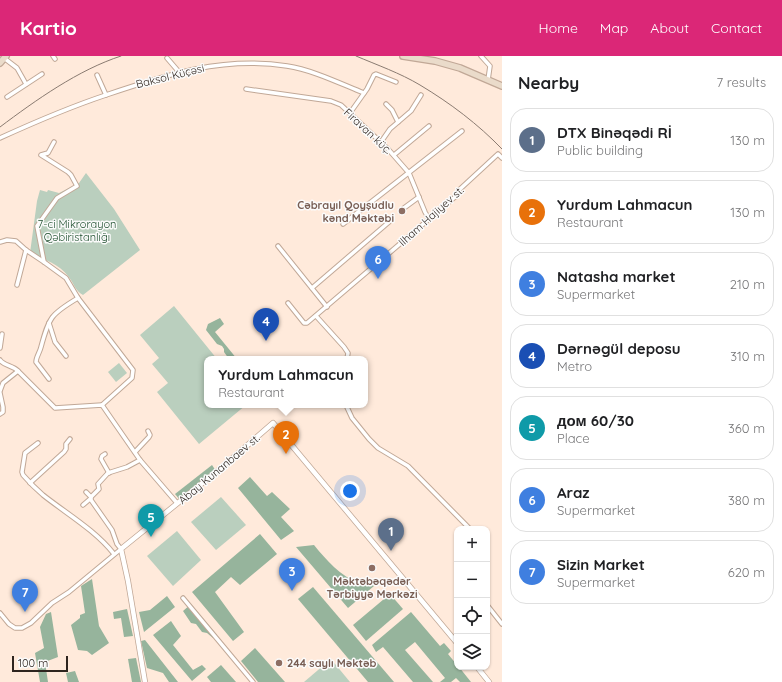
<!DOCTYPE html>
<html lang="en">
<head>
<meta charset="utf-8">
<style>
	:root { --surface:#fff; --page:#f2f2f2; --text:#202124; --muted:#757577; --line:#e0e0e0; --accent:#db2777 }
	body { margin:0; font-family:Quicksand,sans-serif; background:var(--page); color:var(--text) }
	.controls { position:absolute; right:12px; bottom:12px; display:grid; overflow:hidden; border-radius:8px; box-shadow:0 1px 3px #0004 }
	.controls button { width:36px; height:36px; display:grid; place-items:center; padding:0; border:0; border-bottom:1px solid var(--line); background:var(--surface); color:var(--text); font:20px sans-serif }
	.scale { position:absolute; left:12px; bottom:10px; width:56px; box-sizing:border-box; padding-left:4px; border:2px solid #2e241e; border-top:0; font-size:11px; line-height:14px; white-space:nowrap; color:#2e241e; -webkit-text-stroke:3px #fbfbfb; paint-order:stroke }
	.you { position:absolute; left:350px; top:435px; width:14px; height:14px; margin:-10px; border:3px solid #fff; border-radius:50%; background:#1a73e8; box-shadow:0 0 0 6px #1a73e833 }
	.badge { display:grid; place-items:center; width:26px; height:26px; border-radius:50%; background:var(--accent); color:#fff; font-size:13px; font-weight:700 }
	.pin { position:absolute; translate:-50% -33px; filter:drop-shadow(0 1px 2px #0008) }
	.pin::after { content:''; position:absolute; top:21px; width:14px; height:12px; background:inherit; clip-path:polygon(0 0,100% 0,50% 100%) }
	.popup { position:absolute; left:204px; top:300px; width:164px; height:52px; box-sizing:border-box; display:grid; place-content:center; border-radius:8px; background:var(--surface); filter:drop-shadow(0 1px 3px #0005); font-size:13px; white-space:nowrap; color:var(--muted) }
	.popup b { font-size:15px; color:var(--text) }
	.popup::after { content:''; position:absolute; left:50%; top:100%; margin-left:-8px; border:8px solid transparent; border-top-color:var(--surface) }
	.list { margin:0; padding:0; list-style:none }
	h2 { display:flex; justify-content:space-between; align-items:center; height:52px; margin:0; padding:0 16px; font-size:17px }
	h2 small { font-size:13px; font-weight:400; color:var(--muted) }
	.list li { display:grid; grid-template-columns:26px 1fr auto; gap:12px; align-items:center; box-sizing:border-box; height:64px; margin:0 8px 8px; padding:0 8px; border:1px solid var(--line); border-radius:16px }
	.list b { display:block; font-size:15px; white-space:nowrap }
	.list p { margin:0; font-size:13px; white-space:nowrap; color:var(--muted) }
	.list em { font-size:13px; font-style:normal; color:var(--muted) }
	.icon { flex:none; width:22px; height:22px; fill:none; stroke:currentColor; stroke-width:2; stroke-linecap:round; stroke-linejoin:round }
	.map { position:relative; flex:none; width:502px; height:626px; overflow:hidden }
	header { display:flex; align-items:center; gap:24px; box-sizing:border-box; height:56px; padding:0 20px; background:var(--accent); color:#fff }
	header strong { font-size:19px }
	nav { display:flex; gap:22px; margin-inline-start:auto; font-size:14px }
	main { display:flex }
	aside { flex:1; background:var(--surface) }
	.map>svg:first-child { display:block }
</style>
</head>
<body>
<header>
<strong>Kartio</strong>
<nav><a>Home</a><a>Map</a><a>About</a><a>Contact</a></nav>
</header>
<main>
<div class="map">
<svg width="502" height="626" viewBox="0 0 502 626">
	<rect width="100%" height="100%" fill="#ffeadb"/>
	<g fill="#bacfbe">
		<path d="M86,117L114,153L140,194L83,239C75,235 74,227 68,220C59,208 43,203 30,197L37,145L40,134L47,136L48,134L59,137L79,127Z"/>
		<path d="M174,250L217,303H207V349H246L199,388L157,336L168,327L152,308L159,302L140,279Z"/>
		<path d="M119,307L127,317L116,326L108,316Z"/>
		<path d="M221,441L246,469L216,494L191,466Z"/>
		<path d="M177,475L201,504L173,530L147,500Z"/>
		<path d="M331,603L350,626H304Z"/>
	</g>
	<g fill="#96b49c">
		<path d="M220,262L224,268L215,276L237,303H229L224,296V293L222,290L217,288L206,274L208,268Z"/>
		<path d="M212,409L216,415L180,444L175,438Z"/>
		<path d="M250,421L267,440L272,436L290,453L281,461L294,475L281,484L238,432Z"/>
		<path d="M260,478L277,498L240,529L231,521L215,536L244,576L233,585L192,536Z"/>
		<path d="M314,489C327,505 340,519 359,528L367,522L374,530L348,552L296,491Z"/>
		<path d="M92,523L99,570L109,587L92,599L87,595L78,594L71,569L80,562V559L85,557L81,530Z"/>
		<path d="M313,531L394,626H368L298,543Z"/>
		<path d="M390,538L403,553L366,585L353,569Z"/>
		<path d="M167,540L175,551L144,576L139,556L150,554Z"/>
		<path d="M191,548L217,579L213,582L207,577L202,576L196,568L191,567L183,555Z"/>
		<path d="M127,553L133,580L124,581L121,562L114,563L113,556Z"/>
		<path d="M51,556L58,601L45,606L48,626H40L35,597L44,592L40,571L46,558Z"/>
		<path d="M411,556L440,590L444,587L451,595L448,598L457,609V611H459L471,626H460L456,622L451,626H440L445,622L415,586L405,594L433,626H413L383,591L376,596L372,589Z"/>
		<path d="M171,565L181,580L173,589L193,614L202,609L206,613L192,625L153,579Z"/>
		<path d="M145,584L178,626H169L163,617L147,612L141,585Z"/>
		<path d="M255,592L285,626H258L241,605Z"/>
		<path d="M136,602L141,626H132L128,603Z"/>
		<path d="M221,609L236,626H211L207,621Z"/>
		<path d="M75,615L79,626H68L66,617Z"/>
	</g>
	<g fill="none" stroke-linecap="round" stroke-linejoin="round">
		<g stroke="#c1a897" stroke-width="5.5">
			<g id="minor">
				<path d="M53,0L55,3"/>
				<path d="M481,0L490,10L488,24"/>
				<path d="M4,2L17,12L26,28"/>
				<path d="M167,2L179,16"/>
				<path d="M97,19L106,39"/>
				<path d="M246,33L331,45L341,49L388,93L409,117L425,156L429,163"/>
				<path d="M7,41L42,18"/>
				<path d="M386,48L392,54L398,66"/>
				<path d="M350,57L367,33L374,19L376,18L396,26"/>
				<path d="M0,82C35,66 70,51 106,39C165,19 223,0 287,10C313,14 339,27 364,37"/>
				<path d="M381,86L390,73L411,55L421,39"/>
				<path d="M394,99L429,70"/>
				<path d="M404,152L419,141"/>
				<path d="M343,168L462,75"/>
				<path d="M0,186L7,184L16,185L26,194L44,206L66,222L78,242L133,314L132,322L102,349"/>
				<path d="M278,190L327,251"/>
				<path d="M44,206L37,170L57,142L77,130L71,119L68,116L41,99L48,97L54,86"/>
				<path d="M17,229L26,194"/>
				<path d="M312,232L389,166"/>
				<path d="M288,247L304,267H307L455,141L459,134L498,98L502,102"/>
				<path d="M316,260L344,291L348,297L347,303"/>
				<path d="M49,267L55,286L66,300"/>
				<path d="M0,292L2,278"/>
				<path d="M0,304C4,310 12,309 18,315"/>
				<path d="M49,323L36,306C36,301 40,296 41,291C49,261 51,258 78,242"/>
				<path d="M0,335L3,327L18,315L55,352L102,349L140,404L177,447"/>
				<path d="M0,337L3,351V356L0,358"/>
				<path d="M346,349L352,362L369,383L378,392L408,410L470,473"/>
				<path d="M38,387L25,397L22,416L23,419C29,426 36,433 43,439C67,458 95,474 114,498"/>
				<path d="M135,396L149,381L150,379L148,375"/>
				<path d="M105,398L102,400L101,403L109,417"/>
				<path d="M30,427L64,396L66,393V388L70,383"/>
				<path d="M86,436L91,441"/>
				<path d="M83,449L90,443"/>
				<path d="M183,542L253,626"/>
				<path d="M487,549L502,568"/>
				<path d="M0,557L9,568L15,572H22L31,567L52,547L69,536L121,493L117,488L112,474L91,444V441L99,433L98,428L108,417L127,411L140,404"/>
			</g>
		</g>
		<g stroke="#c1a897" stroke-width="6">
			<g id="tertiary">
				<path d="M477,611L489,626"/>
				<path d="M145,626L128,525L121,493L221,412L273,367L457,587"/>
			</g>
		</g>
		<g stroke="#c1a897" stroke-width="8">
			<g id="secondary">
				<path d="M403,0L435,5L460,12L502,30"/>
				<path d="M0,7L6,0"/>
			</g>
		</g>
		<use href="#minor" stroke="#fff" stroke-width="3.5"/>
		<use href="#tertiary" stroke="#fff" stroke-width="4.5"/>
		<use href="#secondary" stroke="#eadbca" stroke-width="5.5"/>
		<g stroke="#8a7b71" stroke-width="1">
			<path d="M356,0C377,9 400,17 420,29C450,47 478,68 502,93"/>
			<path d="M0,71C36,44 78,14 121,0"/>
		</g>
	</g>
	<g fill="#8d6e63" stroke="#fbfbfb" stroke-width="1.5">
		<circle cx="402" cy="155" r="4"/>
		<circle cx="372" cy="512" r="4"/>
		<circle cx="279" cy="607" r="4"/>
	</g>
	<g text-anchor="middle" stroke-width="3" stroke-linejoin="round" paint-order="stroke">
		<g font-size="11" fill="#2e241e" stroke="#fbfbfb">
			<text transform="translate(170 20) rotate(-14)" y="4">Baksol Küçəsi</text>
			<text transform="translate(368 75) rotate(43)" y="4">Firavan küç.</text>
			<text transform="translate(431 160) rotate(-42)" y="4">Ilham Hajiyev st.</text>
			<text transform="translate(219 413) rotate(-40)" y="4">Abay Kunanbaev st.</text>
		</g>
		<g font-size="11" font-weight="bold" fill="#785e54" stroke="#fbfbfb" text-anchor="end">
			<text x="394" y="153">Cəbrayıl Qoyşudlu<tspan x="394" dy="13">kənd Məktəbi</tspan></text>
			<text x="372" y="529" text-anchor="middle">Məktəbəqədər<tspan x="372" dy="13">Tərbiyyə Mərkəzi</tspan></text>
			<text x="287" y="611" text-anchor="start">244 saylı Məktəb</text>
		</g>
		<g font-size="11" fill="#1e4f2e" stroke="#fbfbfb">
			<text x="77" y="172">7-ci Mikrorayon<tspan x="77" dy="13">Qəbiristanlığı</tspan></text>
		</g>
	</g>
</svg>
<div class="controls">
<button>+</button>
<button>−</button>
<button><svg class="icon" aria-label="locate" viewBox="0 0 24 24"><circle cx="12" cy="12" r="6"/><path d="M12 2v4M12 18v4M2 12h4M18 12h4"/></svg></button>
<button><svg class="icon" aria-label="layers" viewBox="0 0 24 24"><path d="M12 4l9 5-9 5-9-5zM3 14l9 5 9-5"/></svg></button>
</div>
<div class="scale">100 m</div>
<div class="you"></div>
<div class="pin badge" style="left:391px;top:495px;background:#5c6f8a">1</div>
<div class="pin badge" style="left:286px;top:398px;background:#e8710a">2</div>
<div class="popup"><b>Yurdum Lahmacun</b>Restaurant</div>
<div class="pin badge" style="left:292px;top:535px;background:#3f7fe0">3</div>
<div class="pin badge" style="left:266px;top:285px;background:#1a4fb4">4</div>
<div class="pin badge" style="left:151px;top:481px;background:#0f9aa8">5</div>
<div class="pin badge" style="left:378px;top:223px;background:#3f7fe0">6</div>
<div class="pin badge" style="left:25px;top:556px;background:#3f7fe0">7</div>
</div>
<aside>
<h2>Nearby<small>7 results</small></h2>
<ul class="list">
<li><span class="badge" style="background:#5c6f8a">1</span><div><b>DTX Binəqədi Rİ</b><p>Public building</p></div><em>130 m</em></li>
<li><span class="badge" style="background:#e8710a">2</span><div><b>Yurdum Lahmacun</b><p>Restaurant</p></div><em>130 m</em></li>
<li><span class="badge" style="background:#3f7fe0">3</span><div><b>Natasha market</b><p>Supermarket</p></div><em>210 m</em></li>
<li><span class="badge" style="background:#1a4fb4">4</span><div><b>Dərnəgül deposu</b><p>Metro</p></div><em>310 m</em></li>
<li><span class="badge" style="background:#0f9aa8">5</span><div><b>дом 60/30</b><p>Place</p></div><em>360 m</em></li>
<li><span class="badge" style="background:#3f7fe0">6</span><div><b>Araz</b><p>Supermarket</p></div><em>380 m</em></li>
<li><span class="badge" style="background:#3f7fe0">7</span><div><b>Sizin Market</b><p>Supermarket</p></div><em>620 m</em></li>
</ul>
</aside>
</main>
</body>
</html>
